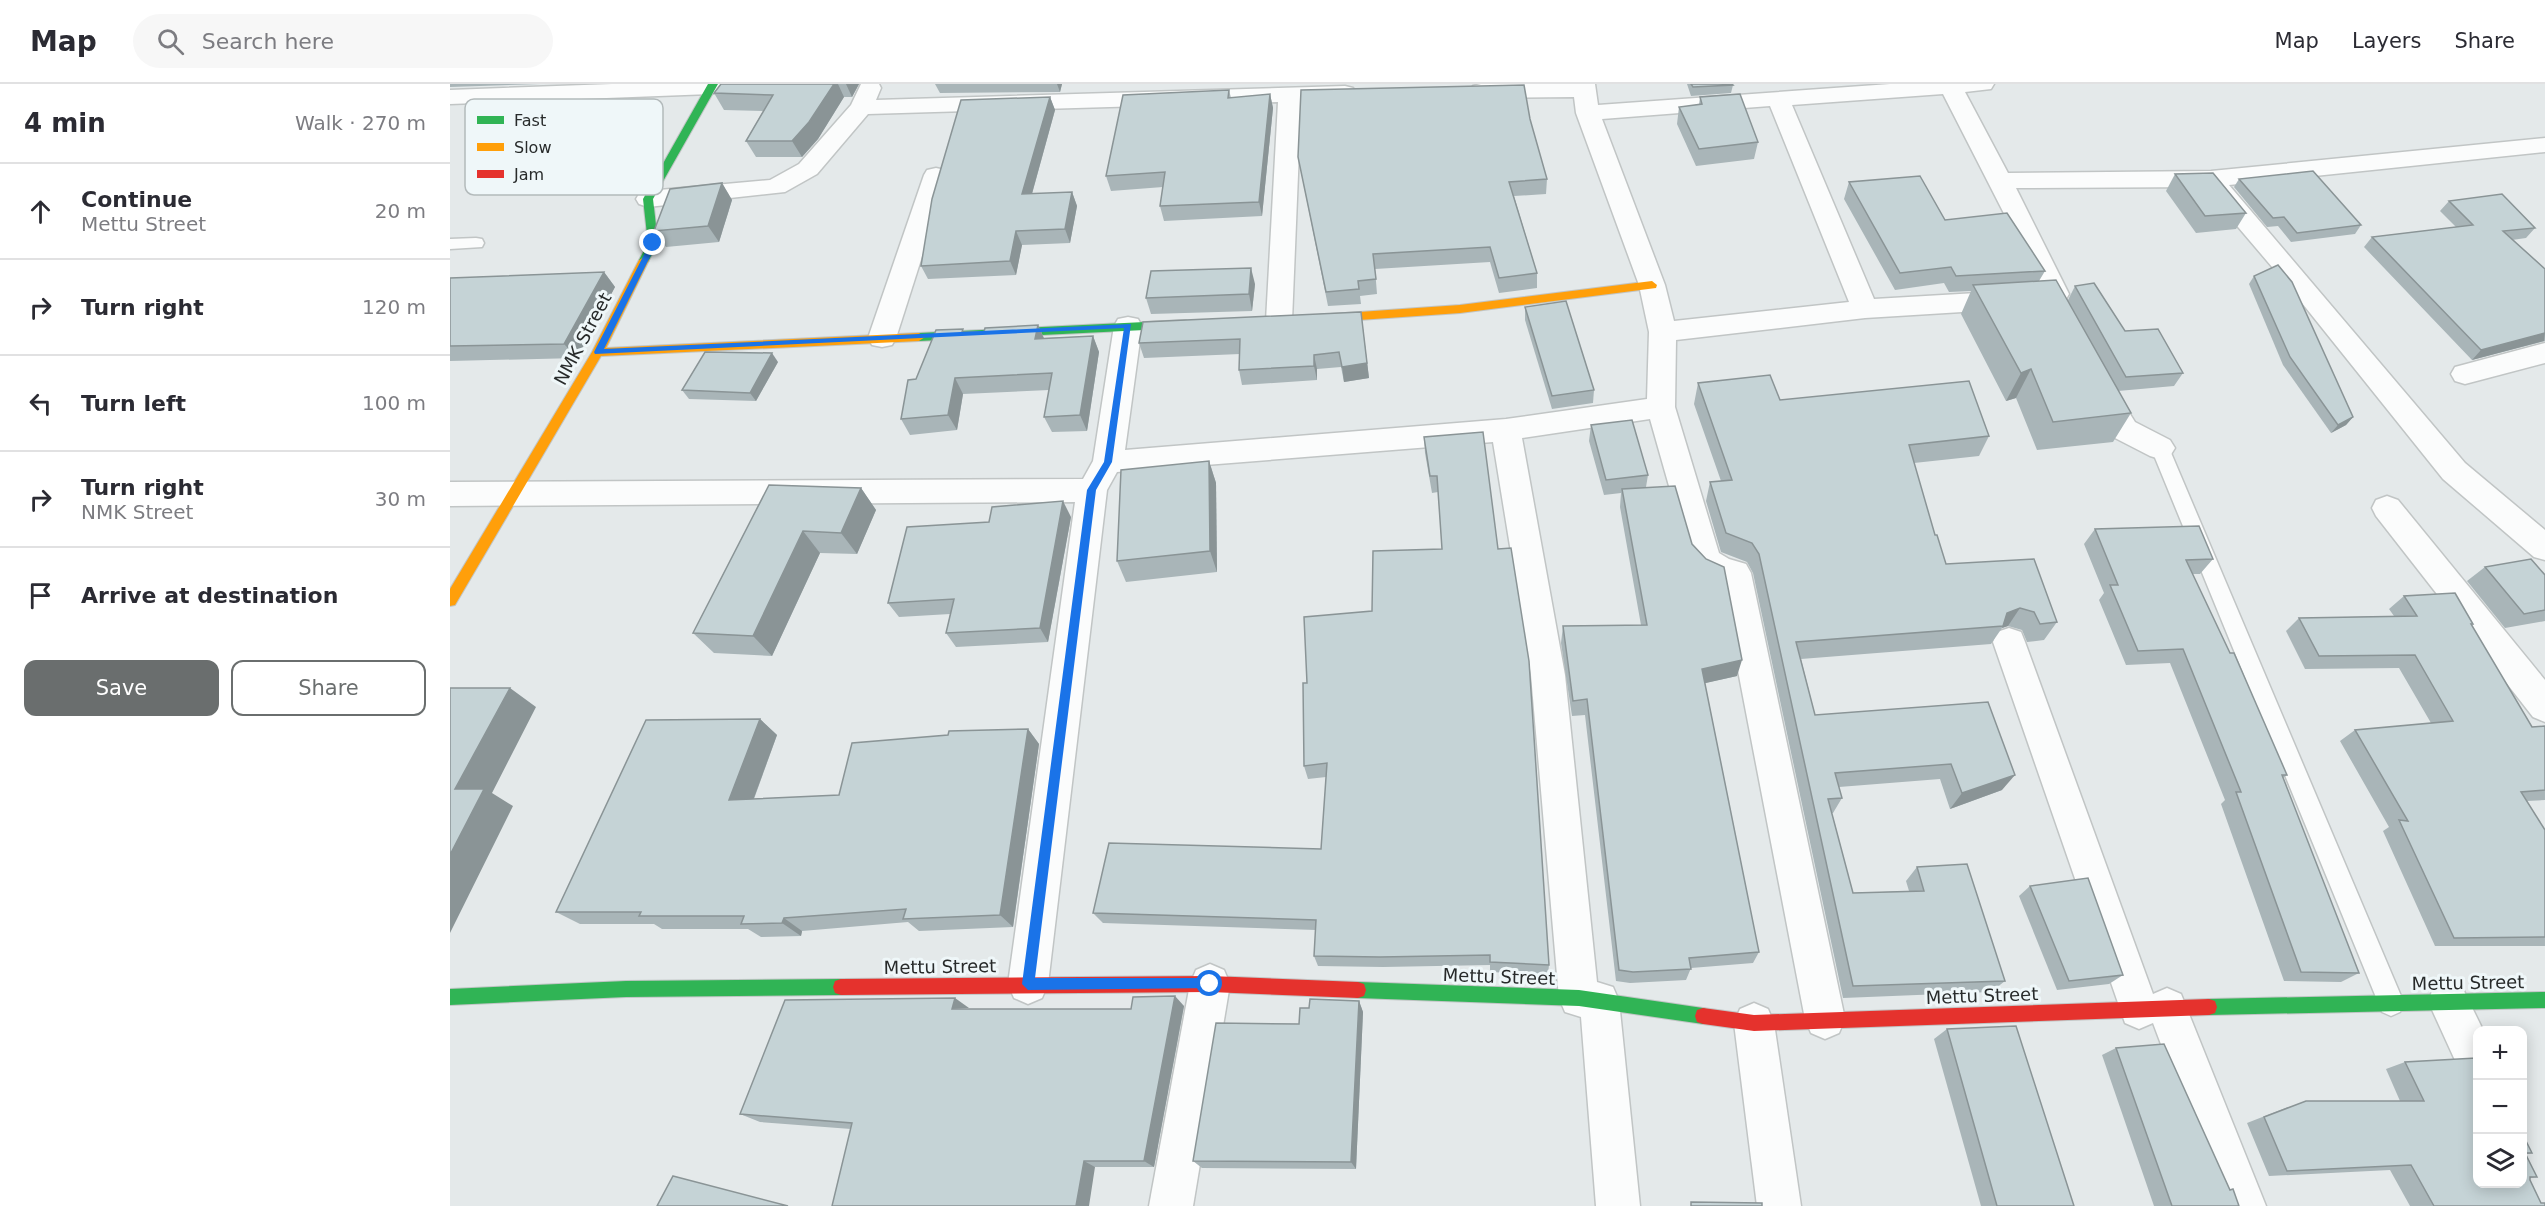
<!DOCTYPE html>
<html lang="en">
<head>
<meta charset="utf-8">
<style>
	:root { --surface:#fff; --page:#f7f7f7; --text:#2b2b33; --muted:#7c7c81; --line:#e1e1e2; --accent:#6a6e6e }
	body { margin:0; font-family:"DejaVu Sans",sans-serif; background:var(--page); color:var(--text) }
	.controls { position:absolute; right:18px; bottom:18px; display:grid; overflow:hidden; border-radius:12px; box-shadow:0 3px 15px #0003 }
	.controls button { width:54px; height:54px; display:grid; place-items:center; padding:0; border:0; border-bottom:2px solid var(--line); background:var(--surface); color:var(--text); font:30px sans-serif }
	.stop { position:absolute; width:18px; height:18px; margin:-14px; border:4px solid #1a73e8; border-radius:50%; background:#fff }
	.stop.end { background:#1a73e8; border-color:#fff; box-shadow:0 2px 6px #0008 }
	.list { margin:0; padding:0; list-style:none }
	h2 { display:flex; justify-content:space-between; align-items:center; height:78px; margin:0; padding:0 24px; font-size:26px }
	h2 small { font-size:20px; font-weight:400; color:var(--muted) }
	.list li { display:grid; grid-template-columns:39px 1fr auto; gap:18px; align-items:center; box-sizing:border-box; height:96px; padding:0 24px; border-top:2px solid var(--line) }
	.list b { display:block; font-size:22px; white-space:nowrap }
	.list p { margin:0; font-size:20px; white-space:nowrap; color:var(--muted) }
	.list em { font-size:20px; font-style:normal; color:var(--muted) }
	.actions { display:flex; gap:12px; padding:18px 24px }
	.actions a { flex:1; padding:14px 0; border:2px solid var(--accent); border-radius:12px; text-align:center; font-size:21px; color:var(--accent) }
	.actions .main { background:var(--accent); color:#fff }
	.icon { flex:none; width:33px; height:33px; fill:none; stroke:currentColor; stroke-width:2; stroke-linecap:round; stroke-linejoin:round }
	.map { position:relative; flex:none; width:2095px; height:1122px; overflow:hidden }
	header { display:flex; align-items:center; gap:36px; box-sizing:border-box; height:84px; padding:0 30px; background:var(--surface); border-bottom:2px solid var(--line) }
	header strong { font-size:28px }
	nav { display:flex; gap:33px; margin-inline-start:auto; font-size:21px }
	.search { width:420px; height:54px; background:var(--page); display:flex; align-items:center; gap:15px; box-sizing:border-box; padding:0 21px; border-radius:33px; color:var(--muted); font-size:22px }
	main { display:flex }
	aside { flex:1; background:var(--surface) }
	.map>svg:first-child { display:block }
</style>
</head>
<body>
<header>
<strong>Map</strong>
<div class="search"><svg class="icon" aria-label="search" viewBox="0 0 24 24"><circle cx="10" cy="10" r="6"/><path d="M15 15l6 6"/></svg>Search here</div>
<nav><a>Map</a><a>Layers</a><a>Share</a></nav>
</header>
<main>
<aside>
<h2>4 min<small>Walk · 270 m</small></h2>
<ul class="list">
<li><svg class="icon" aria-label="ahead" viewBox="0 0 24 24"><path d="M12 20V5M6 11l6-6 6 6"/></svg><div><b>Continue</b><p>Mettu Street</p></div><em>20 m</em></li>
<li><svg class="icon" aria-label="right" viewBox="0 0 24 24"><path d="M7 20v-9h11M14 6l5 5-5 5"/></svg><div><b>Turn right</b></div><em>120 m</em></li>
<li><svg class="icon" aria-label="left" viewBox="0 0 24 24"><path d="M17 20v-9H6M10 6l-5 5 5 5"/></svg><div><b>Turn left</b></div><em>100 m</em></li>
<li><svg class="icon" aria-label="right" viewBox="0 0 24 24"><path d="M7 20v-9h11M14 6l5 5-5 5"/></svg><div><b>Turn right</b><p>NMK Street</p></div><em>30 m</em></li>
<li><svg class="icon" aria-label="arrive" viewBox="0 0 24 24"><path d="M6 21V4h12l-3 4 3 4H6"/></svg><div><b>Arrive at destination</b></div></li>
</ul>
<div class="actions"><a class="main">Save</a><a>Share</a></div>
</aside>
<div class="map">
<svg width="2095" height="1122" viewBox="0 0 2095 1122">
	<rect width="100%" height="100%" fill="#e4e9ea"/>
	<g fill="none" stroke-linecap="round" stroke-linejoin="round">
		<g stroke="#c1c5c5" stroke-width="3">
			<g id="lane">
				<path d="M26,154L32,155L34,159L32,163L0,165V155Z"/>
				<path d="M1710,357L1717,359L1719,364L1954,919L1950,928L1941,932L1932,928L1701,364L1703,359Z"/>
			</g>
		</g>
		<g stroke="#c1c5c5" stroke-width="3">
			<g id="street">
				<path d="M162,0H270L272,3L269,8L261,10L0,20V6Z"/>
				<path d="M411,0H429L431,4L426,16L895,2L903,4L906,9L903,14L851,17L842,237L839,244L829,246L819,244L816,237L828,18L418,30L367,90L335,108L198,123L189,120L186,115L189,110L198,107L320,96L349,80L401,21Z"/>
				<path d="M1031,0H1145L1148,21L1440,0H1544L1541,5L1515,8L1558,89L1761,87L2095,54V68L1779,101L2015,379L2095,446V476L2084,473L1993,395L1840,204L1754,103L1566,104L1619,210C1612,223 1604,227 1590,223L1586,217L1592,208L1589,198L1493,10L1342,21L1424,215L1561,207L1570,210L1574,216L1570,222L1561,225L1415,234L1226,256L1225,323L1269,469L1279,475L1296,480L1301,489L1395,935L1389,949L1375,955L1361,949L1355,935L1271,498C1257,494 1247,489 1240,476L1200,335L1072,354L1115,591L1147,898L1163,903L1169,917L1190,1122H1146L1131,933L1115,928L1109,914L1081,591L1043,358L667,388L657,406L598,900L592,914L578,920L564,914L558,900L625,418L0,422V398L633,395L643,377L664,242L668,235L678,233L688,235L692,242L675,366L1056,335L1197,315L1199,248L1189,201L1126,29L1124,13L1031,14L1023,12L1020,7L1023,2ZM1320,22L1399,218L1224,237L1215,201L1152,35Z"/>
				<path d="M486,84L495,86L498,91L446,254L442,261L432,263L422,261L418,254L474,91L477,86Z"/>
				<path d="M2095,259V279L2015,300L2005,297L2001,290L2005,283Z"/>
				<path d="M1650,295L1660,298L1685,338L1720,356L1725,364L1720,372L1710,375L1700,372L1665,354L1636,305L1640,298Z"/>
				<path d="M1937,412L1948,416L2095,596V638L2083,633L1926,432L1922,424L1926,416Z"/>
				<path d="M1559,544L1571,548L1575,558L1703,910L1717,904L1731,910L1816,1122H1772L1703,939L1689,945L1675,939L1543,558L1547,548Z"/>
				<path d="M760,880L774,886L780,900L743,1122H699L740,900L746,886Z"/>
				<path d="M1998,897L2012,903L2033,946H2028V1002L2014,996L1978,917L1984,903Z"/>
				<path d="M1304,919L1318,925L1324,939L1351,1122H1307L1284,939L1290,925Z"/>
			</g>
		</g>
		<g stroke="#c1c5c5" stroke-width="2">
			<g id="fast">
				<path d="M258,0H268L203,115L208,159L198,178H190L189,176L198,159L193,115Z"/>
				<path d="M736,236L742,240L736,244L469,257L463,253L469,249Z"/>
				<path d="M391,895L397,897L399,903L397,909L391,911L176,913L0,921V905L176,897Z"/>
				<path d="M908,898L1129,906L1253,924L1259,926L1261,932L1259,938L1253,940L1129,922L908,914L902,912L900,906L902,900Z"/>
				<path d="M2095,908V924L1759,931L1753,929L1751,923L1753,917L1759,915Z"/>
			</g>
		</g>
		<g stroke="#c1c5c5" stroke-width="2">
			<g id="slow">
				<path d="M194,173L199,176L156,264L469,249L475,253L469,257L151,272L5,521L0,522V505L142,268L189,176Z"/>
				<path d="M1202,197L1207,201L1206,204L1010,229L866,239L860,235L866,231L1010,221Z"/>
			</g>
		</g>
		<g stroke="#c1c5c5" stroke-width="2">
			<g id="jam">
				<path d="M760,892L908,898L914,900L916,906L914,912L908,914L760,908L391,911L385,909L383,903L385,897L391,895Z"/>
				<path d="M1759,915L1765,917L1767,923L1765,929L1759,931L1304,947L1253,940L1247,938L1245,932L1247,926L1253,924L1304,931Z"/>
			</g>
		</g>
		<use href="#lane" fill="#fbfcfc" fill-rule="evenodd"/>
		<use href="#street" fill="#fbfcfc" fill-rule="evenodd"/>
		<use href="#fast" fill="#30b455" fill-rule="evenodd"/>
		<use href="#slow" fill="#ff9f0a" fill-rule="evenodd"/>
		<use href="#jam" fill="#e5322d" fill-rule="evenodd"/>
	</g>
	<g fill="#a9b5b8">
		<path d="M0,0H90L0,3Z"/>
		<path d="M271,0H409L402,13H394L368,55L352,73H306L296,57L313,27L274,26L264,9Z"/>
		<path d="M485,0H612L610,8L490,9Z"/>
		<path d="M1237,0H1282L1283,1L1281,9L1241,12Z"/>
		<path d="M779,6L781,14L820,10L823,24L812,132L714,137L710,122L713,103L661,107L656,92Z"/>
		<path d="M600,13L605,26L582,110L622,108L627,122L620,159L572,161L566,191L478,195L471,182Z"/>
		<path d="M1250,13L1308,58L1304,75L1246,82L1227,40L1229,23L1249,21Z"/>
		<path d="M1080,35L1097,95L1096,110L1064,112L1087,189V204L1049,209L1040,178L925,185L927,210L910,212L911,220L878,222L848,73Z"/>
		<path d="M1725,90L1796,129L1786,145L1746,149L1716,107Z"/>
		<path d="M1789,95L1911,141L1905,150L1841,158L1828,142L1817,143L1784,103Z"/>
		<path d="M1399,98L1495,136L1595,187L1589,197L1618,216L1625,202L1675,247L1733,289L1724,302L1668,307L1681,329L1663,358L1587,366L1566,314L1556,317L1511,230L1521,207L1499,208L1494,199L1445,206L1394,115Z"/>
		<path d="M272,99L282,116L269,158L216,163L204,147Z"/>
		<path d="M1999,117L2085,144L2076,154L2062,156L2095,185V257L2022,276L1914,163L1922,153L2006,143L1990,127Z"/>
		<path d="M154,188L165,203L127,274L0,277V194Z"/>
		<path d="M1804,192L1903,333L1896,341L1881,349L1833,281L1799,200Z"/>
		<path d="M805,200L802,227L701,230L696,214Z"/>
		<path d="M1075,223L1144,306L1143,319L1102,325L1075,236Z"/>
		<path d="M911,228L919,294L894,298L891,283L867,285V296L792,301L789,286L790,270L694,274L689,259Z"/>
		<path d="M588,241L594,254L643,252L649,268L637,347L602,348L594,333L599,306L513,310L507,346L460,351L451,335L466,295L515,248H534Z"/>
		<path d="M328,278L306,317L239,315L232,306Z"/>
		<path d="M1248,299L1330,316L1539,352L1529,372L1464,379L1485,451L1496,480L1607,538L1594,556L1577,558L1572,546L1558,542L1552,544L1541,560L1351,575L1365,631L1538,618L1552,706L1500,725L1490,695L1389,703L1392,714L1383,729H1382L1403,809L1459,807L1456,797L1467,783L1555,897L1541,908L1393,914L1303,489L1297,478L1271,468L1256,417L1260,398L1271,397L1244,320Z"/>
		<path d="M1141,341L1198,391L1196,403L1242,460L1287,592L1255,599L1309,868L1303,879L1241,884L1236,896L1180,899L1166,897L1135,631L1122,632L1111,559L1113,542L1191,541L1170,423L1171,409L1154,411L1139,357Z"/>
		<path d="M1033,348L1099,881L1098,891L1040,888V881L933,883L868,882L864,872L866,846L653,839L643,829L871,765L876,693L858,695L854,682L857,599L922,527L992,465L988,408L982,409L975,369L974,353Z"/>
		<path d="M759,377L766,399L767,488L676,498L667,477Z"/>
		<path d="M319,401L411,404L426,426L407,470L370,469L322,572L264,569L243,549Z"/>
		<path d="M621,433L598,558L506,563L496,549L500,530L449,533L438,519Z"/>
		<path d="M1645,445L1763,475L1750,490H1742L1837,691L1833,694L1909,889L1891,898L1834,897L1771,720L1775,716L1720,579L1676,581L1649,516L1654,509L1634,460Z"/>
		<path d="M2035,483L2095,491V537L2055,544L2017,497Z"/>
		<path d="M1954,512L2023,540L2021,541L2082,643L2095,642V716L2077,717L2095,746V862H1985L1933,747L1939,743L1890,657L1905,646L1981,639L1949,584L1855,585L1836,547L1849,534L1944,532L1939,525Z"/>
		<path d="M310,635L327,651L304,715L389,711L578,645L589,660L563,843L469,847L458,838L352,847L351,852L311,853L298,845H212L204,840H130L106,828Z"/>
		<path d="M1580,802L1673,891L1659,900L1607,906L1569,812Z"/>
		<path d="M909,917L913,928L906,1085L752,1084L743,1077L849,940L859,924Z"/>
		<path d="M734,922L704,1083H645L401,1045L310,1038L290,1030L519,925H681Z"/>
		<path d="M1497,945L1624,1122H1531L1484,955Z"/>
		<path d="M1666,964L1780,1106L1789,1122H1704L1652,971Z"/>
		<path d="M1955,978L2028,1100L2073,1051L2082,1069L2076,1070L2087,1093L2080,1094V1096L2091,1119L2095,1122H1960L1940,1086L1819,1092L1797,1039L1838,1023L1950,1017L1936,985Z"/>
	</g>
	<g fill="#8a9496">
		<path d="M384,0H388L394,13L368,55L352,73L342,57Z"/>
		<path d="M396,0H409L402,13Z"/>
		<path d="M607,0H612L610,8Z"/>
		<path d="M820,10L823,24L812,132L809,118Z"/>
		<path d="M600,13L605,26L578,124L572,110Z"/>
		<path d="M272,99L282,116L269,158L258,142Z"/>
		<path d="M622,108L627,122L620,159L615,145Z"/>
		<path d="M566,147L572,161L566,191L560,177Z"/>
		<path d="M801,184L805,200L802,227L799,210Z"/>
		<path d="M154,188L165,203L127,274L114,260Z"/>
		<path d="M911,228L919,294L894,298L892,283Z"/>
		<path d="M588,241L595,257L585,255Z"/>
		<path d="M2095,249L2094,257L2022,276L2031,266Z"/>
		<path d="M643,252L649,268L637,347L630,331Z"/>
		<path d="M322,269L328,278L306,317L300,309Z"/>
		<path d="M864,271L867,285V296L864,282Z"/>
		<path d="M1581,285L1566,314L1556,317L1571,289Z"/>
		<path d="M505,294L513,310L507,346L498,331Z"/>
		<path d="M1903,333L1896,341L1881,349L1888,341Z"/>
		<path d="M759,377L766,399L767,488L760,467Z"/>
		<path d="M411,404L426,426L407,470L391,449Z"/>
		<path d="M613,417L621,433L598,558L590,544Z"/>
		<path d="M353,447L370,469L322,572L303,552Z"/>
		<path d="M1570,524L1558,542L1552,544L1557,529Z"/>
		<path d="M1292,576L1287,592L1247,601L1252,585Z"/>
		<path d="M60,604L86,623L42,709L63,722L0,849V771L5,705Z"/>
		<path d="M310,635L327,651L298,730L279,716Z"/>
		<path d="M578,645L589,660L563,843L550,831Z"/>
		<path d="M1565,691L1552,706L1500,725L1512,709Z"/>
		<path d="M334,834L352,847L351,852L332,839Z"/>
		<path d="M725,912L734,922L704,1083L694,1077Z"/>
		<path d="M505,914L519,924L502,925Z"/>
		<path d="M909,917L913,928L906,1085L901,1078Z"/>
		<path d="M634,1077L645,1083L639,1122H626Z"/>
	</g>
	<g fill="#c5d3d6" stroke="#8a9496" stroke-width="1.5">
		<path d="M271,0H384L359,38L342,57H296L323,11L264,9Z"/>
		<path d="M1241,0H1282L1283,1L1243,3Z"/>
		<path d="M1074,1L1080,35L1097,95L1059,98L1087,189L1049,194L1040,163L923,170L926,195L908,197L909,205L876,208L848,73L851,6Z"/>
		<path d="M779,6L778,14L820,10L809,118L710,122L715,88L656,92L673,11Z"/>
		<path d="M1290,10L1308,58L1249,65L1229,23L1252,20L1250,13Z"/>
		<path d="M600,13L572,110L622,108L615,145L566,147L560,177L471,182L482,115L511,16Z"/>
		<path d="M1863,87L1911,141L1847,149L1834,133L1823,134L1789,95Z"/>
		<path d="M1763,89L1796,129L1755,132L1725,90Z"/>
		<path d="M1470,92L1495,136L1557,129L1595,187L1506,192L1501,183L1450,189L1399,98Z"/>
		<path d="M272,99L258,142L204,147L220,105Z"/>
		<path d="M2052,110L2085,144L2053,147L2095,185V249L2031,266L1922,153L2023,141L1999,117Z"/>
		<path d="M1828,181L1842,198L1903,333L1888,341L1840,273L1804,192Z"/>
		<path d="M801,184L799,210L696,214L701,187Z"/>
		<path d="M154,188L114,260L0,262V194Z"/>
		<path d="M1606,196L1681,329L1603,338L1581,285L1571,289L1523,201Z"/>
		<path d="M1644,199L1675,247L1708,245L1733,289L1676,293L1625,202Z"/>
		<path d="M1116,217L1144,306L1102,312L1075,223Z"/>
		<path d="M911,228L917,279L892,283L889,268L864,271V282L789,286L790,255L689,259L693,238Z"/>
		<path d="M588,241L585,255L643,252L630,331L594,333L602,289L505,294L498,331L451,335L458,296L466,295L486,246L513,245L512,248H534L535,244Z"/>
		<path d="M255,268L322,269L300,309L232,306Z"/>
		<path d="M1320,291L1330,316L1519,297L1539,352L1459,361L1485,451H1487L1496,480L1584,475L1607,538L1590,540L1584,528L1570,524L1557,529L1553,542L1346,558L1365,631L1538,618L1565,691L1512,709L1501,680L1385,689L1392,714L1378,715L1403,809L1474,807L1467,783L1517,780L1555,897L1403,902L1309,470L1302,459L1276,449L1260,398L1282,396L1248,299Z"/>
		<path d="M1182,336L1198,391L1156,396L1141,341Z"/>
		<path d="M1033,348L1048,465L1061,464L1079,577L1099,881L1040,878V871L930,873L864,872L866,836L643,829L659,759L871,765L877,679L854,682L853,599H857L854,533L922,527L923,467L992,465L987,392H980L974,353Z"/>
		<path d="M759,377L760,467L667,477L671,386Z"/>
		<path d="M319,401L411,404L391,449L353,447L303,552L243,549Z"/>
		<path d="M1225,402L1242,460L1256,475L1274,483L1292,576L1252,585L1309,868L1239,874L1241,885L1183,888L1169,886L1137,615L1123,617L1113,542L1197,541L1172,405Z"/>
		<path d="M613,417L590,544L496,549L504,515L438,519L457,443L539,438L542,423Z"/>
		<path d="M1749,442L1763,475L1736,476L1780,569H1784L1837,691H1832L1909,889L1851,888L1786,708H1791L1733,565L1688,567L1660,501H1668L1645,445Z"/>
		<path d="M2081,475L2095,491V526L2074,530L2035,483Z"/>
		<path d="M2005,509L2023,540H2021L2082,643L2095,642V706L2071,708L2095,746V853L2004,854L1949,736L1958,737L1905,646L2003,637L1965,571L1869,572L1849,534L1967,532L1954,512Z"/>
		<path d="M0,604H60L5,705H34L0,771Z"/>
		<path d="M310,635L279,716L389,711L402,659L498,651L499,647L578,645L550,831L453,835L456,825L334,834L332,839L291,840L294,832H189L191,828H106L196,636Z"/>
		<path d="M1638,794L1673,891L1619,897L1580,802Z"/>
		<path d="M725,912L694,1077H634L626,1122H382L402,1039L290,1030L335,916L505,914L502,925H681L683,913Z"/>
		<path d="M860,915L909,917L901,1078L743,1077L766,939L849,940L850,924H859Z"/>
		<path d="M1566,942L1624,1122H1547L1497,945Z"/>
		<path d="M1714,960L1780,1106L1783,1105L1789,1122H1722L1666,964Z"/>
		<path d="M2026,974L2028,977V1100H2073V1051L2082,1069H2075L2087,1093H2080V1096L2091,1119H2095V1122H1984L1961,1081L1837,1087L1814,1033L1856,1017H1974L1955,978Z"/>
		<path d="M223,1092L338,1122H207Z"/>
		<path d="M1241,1118L1312,1119V1122H1241Z"/>
	</g>
	<path fill="#1a73e8" d="M203,157L207,159L154,265L681,240L662,378L646,406L585,894H760L766,900L764,904L578,906L572,900L637,406L654,378L674,244L145,270L144,268L200,159Z"/>
	<g text-anchor="middle" stroke-width="6" stroke-linejoin="round" paint-order="stroke">
		<g font-size="18" fill="#282b2b" stroke="#eff7f9">
			<text transform="translate(133 255) rotate(-62)" y="6">NMK Street</text>
			<text transform="translate(490 883) rotate(-1)" y="6">Mettu Street</text>
			<text transform="translate(1049 893) rotate(2)" y="6">Mettu Street</text>
			<text transform="translate(2018 899) rotate(-1)" y="6">Mettu Street</text>
			<text transform="translate(1532 912) rotate(-2)" y="6">Mettu Street</text>
		</g>
	</g>
	<rect x="15" y="15" width="198" height="96" rx="9" fill="#eff7f9" stroke="#b3babb" stroke-width="1.5"/>
	<rect x="27" y="32" width="27" height="8" fill="#30b455"/>
	<rect x="27" y="59" width="27" height="8" fill="#ff9f0a"/>
	<rect x="27" y="86" width="27" height="8" fill="#e5322d"/>
	<g font-size="16" fill="#282b2b">
		<text x="64" y="42">Fast</text>
		<text x="64" y="69">Slow</text>
		<text x="64" y="96">Jam</text>
	</g>
</svg>
<div class="controls">
<button>+</button>
<button>−</button>
<button><svg class="icon" aria-label="layers" viewBox="0 0 24 24"><path d="M12 4l9 5-9 5-9-5zM3 14l9 5 9-5"/></svg></button>
</div>
<div class="stop" style="left:760px;top:900px"></div>
<div class="stop end" style="left:203px;top:159px"></div>
</div>
</main>
</body>
</html>
